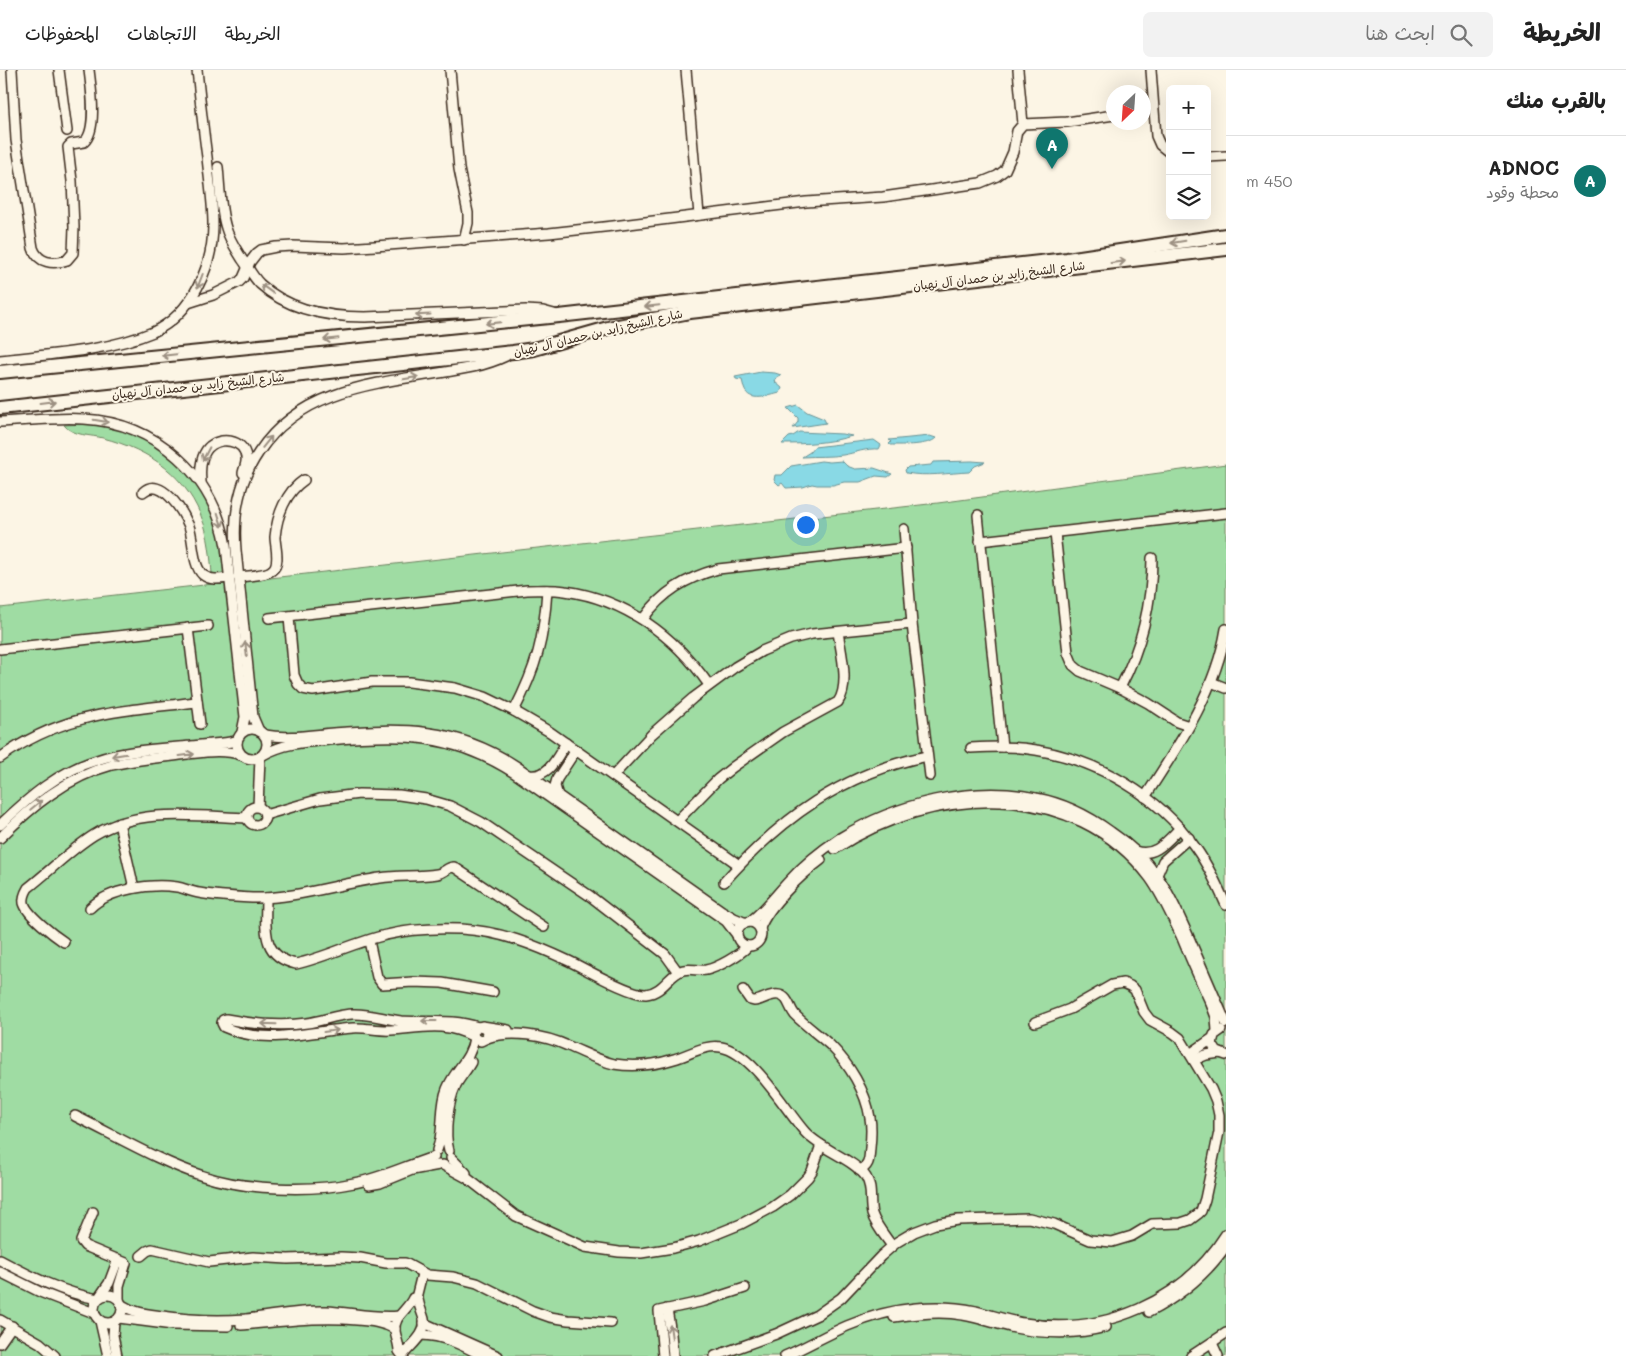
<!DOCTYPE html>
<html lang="ar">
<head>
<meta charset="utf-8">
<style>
	:root { --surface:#fff; --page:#f2f2f2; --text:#222; --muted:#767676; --line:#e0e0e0; --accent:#0f766e }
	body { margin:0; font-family:Mali,"Playpen Sans Arabic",sans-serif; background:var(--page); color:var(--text); direction:rtl }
	.controls { position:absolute; right:15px; top:15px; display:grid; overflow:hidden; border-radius:8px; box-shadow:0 5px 20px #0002 }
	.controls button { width:45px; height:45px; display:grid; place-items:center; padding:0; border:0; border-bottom:1px solid var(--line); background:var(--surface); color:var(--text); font:25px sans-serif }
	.compass { position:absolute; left:1106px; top:15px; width:45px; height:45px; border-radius:50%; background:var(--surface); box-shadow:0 5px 20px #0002; rotate:205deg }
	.you { position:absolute; left:805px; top:454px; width:18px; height:18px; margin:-12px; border:4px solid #fff; border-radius:50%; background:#1a73e8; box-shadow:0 0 0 8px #1a73e833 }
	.badge { display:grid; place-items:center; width:32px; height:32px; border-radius:50%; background:var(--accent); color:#fff; font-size:16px; font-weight:700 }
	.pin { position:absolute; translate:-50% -41px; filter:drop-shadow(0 1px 2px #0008) }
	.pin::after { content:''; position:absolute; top:26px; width:18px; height:15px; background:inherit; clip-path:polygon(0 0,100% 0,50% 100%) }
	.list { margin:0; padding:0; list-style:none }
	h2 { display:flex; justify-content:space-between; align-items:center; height:65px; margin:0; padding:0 20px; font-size:21px }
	h2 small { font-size:16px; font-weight:400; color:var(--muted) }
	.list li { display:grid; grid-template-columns:32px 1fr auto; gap:15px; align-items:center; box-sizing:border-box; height:90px; padding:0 20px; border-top:1px solid var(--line) }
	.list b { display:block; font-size:19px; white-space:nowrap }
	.list p { margin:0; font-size:16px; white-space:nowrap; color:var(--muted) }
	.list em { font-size:16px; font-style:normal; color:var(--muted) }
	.icon { flex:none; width:28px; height:28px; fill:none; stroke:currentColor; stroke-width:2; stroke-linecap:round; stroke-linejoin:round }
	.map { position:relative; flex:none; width:1226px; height:1286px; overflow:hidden; direction:ltr }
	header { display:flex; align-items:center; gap:30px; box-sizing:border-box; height:70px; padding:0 25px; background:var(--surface); border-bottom:1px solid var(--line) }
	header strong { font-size:24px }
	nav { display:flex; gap:28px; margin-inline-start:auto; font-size:18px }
	.search { width:350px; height:45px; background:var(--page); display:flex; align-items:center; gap:12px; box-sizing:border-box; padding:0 18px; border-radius:8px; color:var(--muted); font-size:19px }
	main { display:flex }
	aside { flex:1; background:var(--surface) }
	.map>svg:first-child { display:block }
</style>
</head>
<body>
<header>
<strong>الخريطة</strong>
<div class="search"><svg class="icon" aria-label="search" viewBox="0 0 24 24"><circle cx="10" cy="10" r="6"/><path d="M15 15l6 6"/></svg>ابحث هنا</div>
<nav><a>الخريطة</a><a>الاتجاهات</a><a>المحفوظات</a></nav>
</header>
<main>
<aside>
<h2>بالقرب منك<small></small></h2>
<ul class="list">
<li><span class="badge">A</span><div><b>ADNOC</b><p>محطة وقود</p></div><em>450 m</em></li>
</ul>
</aside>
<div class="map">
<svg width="1226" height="1286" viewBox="0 0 1226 1286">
	<rect width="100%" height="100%" fill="#fcf5e5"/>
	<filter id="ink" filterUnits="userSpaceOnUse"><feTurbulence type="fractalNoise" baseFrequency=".02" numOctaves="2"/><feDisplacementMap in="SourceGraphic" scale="10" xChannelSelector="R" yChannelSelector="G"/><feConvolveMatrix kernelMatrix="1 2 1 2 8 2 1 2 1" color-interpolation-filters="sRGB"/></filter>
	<g filter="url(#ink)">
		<path fill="#9fdca3" stroke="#6d8360" d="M87,354C96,355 105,356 114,358C168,372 204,411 219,464C224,479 224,497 226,513L938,433L1226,394V1286H0V538L213,514C211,494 210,473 204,454C188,406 150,380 103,368C92,365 72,366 64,355Z"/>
		<g fill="#89d9e5" stroke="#6a9395">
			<path d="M761,302L775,303L781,305L777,307L775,312L782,318L780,323C770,325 749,334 744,318C743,315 743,313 742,310L736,309L735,307Z"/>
			<path d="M798,335L807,342L824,349L826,353L793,358L798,352V348L788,338Z"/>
			<path d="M799,362L842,364L852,366C829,373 806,374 782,374L789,367L793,366Z"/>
			<path d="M930,366L936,368C929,376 902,375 890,375L889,374L891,372L889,370Z"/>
			<path d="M874,370L881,375L879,379C866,378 855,383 843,385C829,387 816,386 802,387L810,382L814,377Z"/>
			<path d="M821,391L830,392L842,391L847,396L855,399L874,398L892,404L888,407L876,406L860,412H844L833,415H817L812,414L803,417L786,418L782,413L779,415L774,410L775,405H782L791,396Z"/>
			<path d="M972,391L985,392L975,396L969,402C948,403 927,407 906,403L905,400L908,397L931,395L933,392Z"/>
		</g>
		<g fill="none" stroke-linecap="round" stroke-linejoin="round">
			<g stroke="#3b2a1e" stroke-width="12">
				<g id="minor">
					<path d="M12,0L16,70L33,178C38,193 53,195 67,190L73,183L74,157L72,111L68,77L71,74L84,72C98,60 91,17 89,0"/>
					<path d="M59,0L67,61"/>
					<path d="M450,0L459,99L468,143V153L464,170"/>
					<path d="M686,0L699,145"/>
					<path d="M1018,0L1023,54"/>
					<path d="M1151,0L1156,66L1160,75L1170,83"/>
					<path d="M1207,87L1226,86"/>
					<path d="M218,97C220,117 220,139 226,158C229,169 236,179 242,189C248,197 253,207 260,214C288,240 329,247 365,247L526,240L543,241L554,244"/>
					<path d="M188,233L213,225L239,212L243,208L250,192L257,183L261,180L276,177L293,176L344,178L375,176L549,163L613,156L806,132L883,127L980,113L997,106L1005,100L1013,82L1017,61L1023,54L1067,52L1114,45"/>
					<path d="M0,290C51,284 105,282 153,262C192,244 213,196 213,155C213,132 209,109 207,87C203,58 200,29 197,0"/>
					<path d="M0,352C28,351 56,347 84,349C156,353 214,405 226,476L245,647L242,662"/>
					<path d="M201,412C200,401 200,387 208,378C219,366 244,369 246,387C247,393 244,398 243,403"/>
					<path d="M143,422C161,405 183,442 189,456C194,470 192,495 203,505C211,511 221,509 230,508"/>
					<path d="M978,445L1002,677"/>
					<path d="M904,459L912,554L930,706"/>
					<path d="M1055,463L1068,583L1073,595L1080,601L1120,618L1148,633L1177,652L1189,656"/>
					<path d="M980,471L1226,443"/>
					<path d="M238,507C247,506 267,505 272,500C281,494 275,476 275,467C277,445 286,422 304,410"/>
					<path d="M289,547L294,605L298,614L303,619L313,621L372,612H409L455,618L485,627L514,641L550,662L739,795"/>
					<path d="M269,548L527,520C540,520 553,519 565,521C625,529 675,566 709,615"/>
					<path d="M643,549C662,522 686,508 718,499L906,478"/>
					<path d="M188,558L200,654"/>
					<path d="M0,579L208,556"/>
					<path d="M1211,612L1226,618"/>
					<path d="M1120,618C1142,576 1152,534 1152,488"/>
					<path d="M514,641C537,596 544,569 547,520"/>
					<circle cx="252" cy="674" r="15"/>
					<path d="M259,661L253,647L236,480C233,445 239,411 259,382C299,322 368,314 433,304C459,300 483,297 506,286"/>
					<path d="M265,665C287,669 310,665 333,663C403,658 455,656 516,696L722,841L734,848L746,853"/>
					<path d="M971,678C993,677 1015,676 1036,680C1098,690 1159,726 1195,777C1208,795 1217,815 1226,835"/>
					<path d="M263,685C284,673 306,672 329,670C402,663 453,663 516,704L726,851L737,865"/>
					<path d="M0,688C63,642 123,641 197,632"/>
					<path d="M529,705C549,708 557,687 566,673"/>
					<path d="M613,706L652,664L693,628L735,597L762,581L791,569L812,564L912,554"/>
					<path d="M558,726L555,716L557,709L576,680"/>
					<path d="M1145,727C1179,675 1216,621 1226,559"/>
					<circle cx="256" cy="746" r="9"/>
					<path d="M258,737L260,687"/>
					<path d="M265,745L320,729L359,724L399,725L426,729L450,736L481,752L590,826L665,884L678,902"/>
					<path d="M677,751L718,709L733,697L783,662L838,632C850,615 841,582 838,562"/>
					<path d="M119,753L134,818"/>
					<path d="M0,755C28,728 59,701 97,690C127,680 160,679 191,676C206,674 222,674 237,671"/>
					<path d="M0,768C32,736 67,707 112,695C134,690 157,688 180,685C200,683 222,678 241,685"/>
					<path d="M835,779C932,716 1074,707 1150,808C1163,826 1172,847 1182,868C1191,890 1201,912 1211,934L1216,947L1217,961"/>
					<path d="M1135,781C1155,788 1167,771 1180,758"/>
					<path d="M1157,805L1163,791L1189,768"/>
					<path d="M724,812C781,748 843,703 927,686"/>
					<path d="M266,828C266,857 260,886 296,894C327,887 355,872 386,865C410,859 437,858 461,859C500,861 535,875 569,891C586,899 630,925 646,924C664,922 669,904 683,900C690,898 698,901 706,900C717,898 740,885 748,876"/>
					<path d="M90,838C109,819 151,813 177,817C184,818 191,822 199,823C216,826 234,827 252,828C295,829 337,814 380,808C399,805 418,807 437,804C444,803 447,797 454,797L544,857"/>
					<circle cx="749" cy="864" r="12"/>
					<path d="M749,852C763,843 778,822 791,809C805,793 822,780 840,768C896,734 971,714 1036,728C1063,733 1089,746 1111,762C1129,774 1145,789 1157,806C1170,823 1178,844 1187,863C1200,893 1213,923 1226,953"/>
					<path d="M760,858C769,835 801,805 821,790"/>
					<path d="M369,871L377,907L382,914L413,912L442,913L493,922"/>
					<path d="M64,872C55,866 27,845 24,833C23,827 25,823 28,818C50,801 70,780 94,765C140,737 195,746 247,748"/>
					<path d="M743,920L750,930L754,931C762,931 770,923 779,925C789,927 789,938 795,945C806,956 819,965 830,975C849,994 866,1021 870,1048C872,1058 871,1068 870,1078C869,1088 870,1097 859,1100"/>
					<path d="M484,957L488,963L487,968L481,971C475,970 473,967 473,962L478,957L482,956L508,960"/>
					<path d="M1221,960L1214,965L1212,974L1217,982L1226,985"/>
					<path d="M474,967C445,951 422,958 391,960C378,961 366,957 353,958C310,961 265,976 224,957L222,953L223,950L226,949C252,954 280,957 307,953C322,951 336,945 352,944C369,943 384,949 401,951C427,953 452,948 478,957"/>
					<path d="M487,968C511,960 544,965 568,976C583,982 597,990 614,994C633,997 655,995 674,989C689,985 705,974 721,977C753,983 784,1038 805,1062C821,1080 854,1089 866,1107C873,1118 869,1131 872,1144C876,1156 885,1166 892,1176"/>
					<path d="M1190,984L1213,968"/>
					<path d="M1194,990L1206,985L1220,983"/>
					<path d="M75,1046C116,1066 160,1092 203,1106C245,1120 311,1122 354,1113C382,1108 407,1095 434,1087"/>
					<path d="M437,1080C445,1061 439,1038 447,1019C455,999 471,990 474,968"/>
					<path d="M449,1081C444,1063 448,1032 456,1015C460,1007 467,1000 471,992"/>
					<path d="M451,1088L466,1103"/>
					<path d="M443,1095L467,1108L516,1146L585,1177L619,1182L641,1183L673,1178L699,1171L741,1154L773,1137L790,1125L808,1107L812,1101L821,1075"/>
					<path d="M369,1115L380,1113L412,1100L439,1095"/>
					<path d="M93,1142L81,1171L85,1176L126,1193L119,1216V1229"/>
					<path d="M141,1186L147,1181L152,1179L209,1192L253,1187L288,1189L341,1187L360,1188L386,1193H405L427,1205L453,1207L477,1213L533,1241L550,1247L568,1250L611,1253"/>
					<path d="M0,1190C30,1206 63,1223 98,1229"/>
					<path d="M0,1202L40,1222L94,1243"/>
					<circle cx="108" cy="1239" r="14"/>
					<path d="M100,1226L109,1213L118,1189"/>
					<path d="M413,1228H416L418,1229C419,1236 422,1242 424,1249C427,1264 412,1274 404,1284L402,1285L399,1281C399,1274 396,1268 395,1261C393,1246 408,1240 413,1228Z"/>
					<path d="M416,1228L422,1204"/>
					<path d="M122,1235C134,1243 148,1244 162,1246C190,1250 219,1251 246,1249C273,1246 299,1240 326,1241C350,1242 375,1249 399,1246"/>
					<path d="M667,1239L671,1264L673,1286"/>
					<path d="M1149,1242C1180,1226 1206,1205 1226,1176"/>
					<path d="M894,1247C917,1244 940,1241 963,1245C980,1248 997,1254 1015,1258C1045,1264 1076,1265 1106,1257"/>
					<path d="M119,1248L173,1255L228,1256"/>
					<path d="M0,1250L40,1273L55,1286"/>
					<path d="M100,1251L108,1286"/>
					<path d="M114,1252L113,1265L117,1286"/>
					<path d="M424,1253L498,1286"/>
					<path d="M241,1255C280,1252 318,1246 357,1250C370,1251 383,1252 395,1259"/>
					<path d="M421,1265C443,1265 464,1276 483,1286"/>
					<path d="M0,1273L12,1256"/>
					<path d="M1212,1273L1218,1286"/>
					<path d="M663,1286L659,1241L705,1231L745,1218"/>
					<path d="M715,1286L776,1264L817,1245L841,1228L881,1186L897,1172L914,1162L935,1154L958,1150L1029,1148L1054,1154L1090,1170L1112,1172L1132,1166L1152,1154L1181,1153L1190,1150L1198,1144L1201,1141L1205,1129L1219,1062V1045L1216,1031L1211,1019L1180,968L1172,962L1150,950L1144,942L1135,920L1130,916L1123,913L1112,915L1070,939L1035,952"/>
					<path d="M785,1286C806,1277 826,1265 847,1256C868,1247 892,1240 916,1238C936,1236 957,1237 976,1241C992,1245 1008,1251 1024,1253C1104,1266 1183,1232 1226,1164"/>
					<path d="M1191,1286L1226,1263"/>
				</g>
			</g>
			<g stroke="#3b2a1e" stroke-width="16">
				<g id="highway">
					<path d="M0,302L559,246L1067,189L1226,165"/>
					<path d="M0,338L513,282L534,279L608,258L690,242L1226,179"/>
				</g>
			</g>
			<use href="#minor" stroke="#fcf5e5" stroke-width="9"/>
			<use href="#highway" stroke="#fcf5e5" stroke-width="12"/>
		</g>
		<defs><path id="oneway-shaft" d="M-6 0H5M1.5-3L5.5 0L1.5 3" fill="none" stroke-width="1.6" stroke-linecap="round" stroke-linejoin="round" transform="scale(1.25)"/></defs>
		<g stroke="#9c9082">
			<use href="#oneway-shaft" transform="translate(1178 172) rotate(171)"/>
			<use href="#oneway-shaft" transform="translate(1118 192) rotate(-7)"/>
			<use href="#oneway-shaft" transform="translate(200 211) rotate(111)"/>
			<use href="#oneway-shaft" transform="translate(267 219) rotate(-144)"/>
			<use href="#oneway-shaft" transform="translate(652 236) rotate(174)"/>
			<use href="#oneway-shaft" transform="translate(423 245) rotate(177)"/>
			<use href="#oneway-shaft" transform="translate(493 253) rotate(174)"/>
			<use href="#oneway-shaft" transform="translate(331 269) rotate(174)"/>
			<use href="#oneway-shaft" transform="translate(169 285) rotate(174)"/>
			<use href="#oneway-shaft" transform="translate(411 308) rotate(-10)"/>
			<use href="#oneway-shaft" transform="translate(48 332) rotate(-7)"/>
			<use href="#oneway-shaft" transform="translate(101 351) rotate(10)"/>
			<use href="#oneway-shaft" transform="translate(267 372) rotate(-51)"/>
			<use href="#oneway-shaft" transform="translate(206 384) rotate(117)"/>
			<use href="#oneway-shaft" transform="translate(220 450) rotate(72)"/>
			<use href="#oneway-shaft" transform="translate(246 579) rotate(-96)"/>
			<use href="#oneway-shaft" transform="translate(119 685) rotate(170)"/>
			<use href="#oneway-shaft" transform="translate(187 685) rotate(-7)"/>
			<use href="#oneway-shaft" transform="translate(36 735) rotate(-39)"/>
			<use href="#oneway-shaft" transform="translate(429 951) rotate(180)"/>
			<use href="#oneway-shaft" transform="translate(269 954) rotate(-178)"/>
			<use href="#oneway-shaft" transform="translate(331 961) rotate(-8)"/>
			<use href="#oneway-shaft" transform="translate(671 1262) rotate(-98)"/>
		</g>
	</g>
	<g text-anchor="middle" stroke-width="4" stroke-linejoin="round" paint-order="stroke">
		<g font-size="12" fill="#3b2a1e" stroke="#fcf5e5">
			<text transform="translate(999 206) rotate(-7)" y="4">شارع الشيخ زايد بن حمدان آل نهيان</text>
			<text transform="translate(598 263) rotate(-13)" y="4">شارع الشيخ زايد بن حمدان آل نهيان</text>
			<text transform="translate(198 316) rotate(-6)" y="4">شارع الشيخ زايد بن حمدان آل نهيان</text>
		</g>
	</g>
</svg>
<div class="controls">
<button>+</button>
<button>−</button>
<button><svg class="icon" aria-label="layers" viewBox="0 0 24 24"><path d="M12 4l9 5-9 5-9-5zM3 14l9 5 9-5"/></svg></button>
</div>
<svg class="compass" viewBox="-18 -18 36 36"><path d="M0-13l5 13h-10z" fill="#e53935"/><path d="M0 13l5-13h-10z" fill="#767676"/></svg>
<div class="you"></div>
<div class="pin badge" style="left:1052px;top:99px">A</div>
</div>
</main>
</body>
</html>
